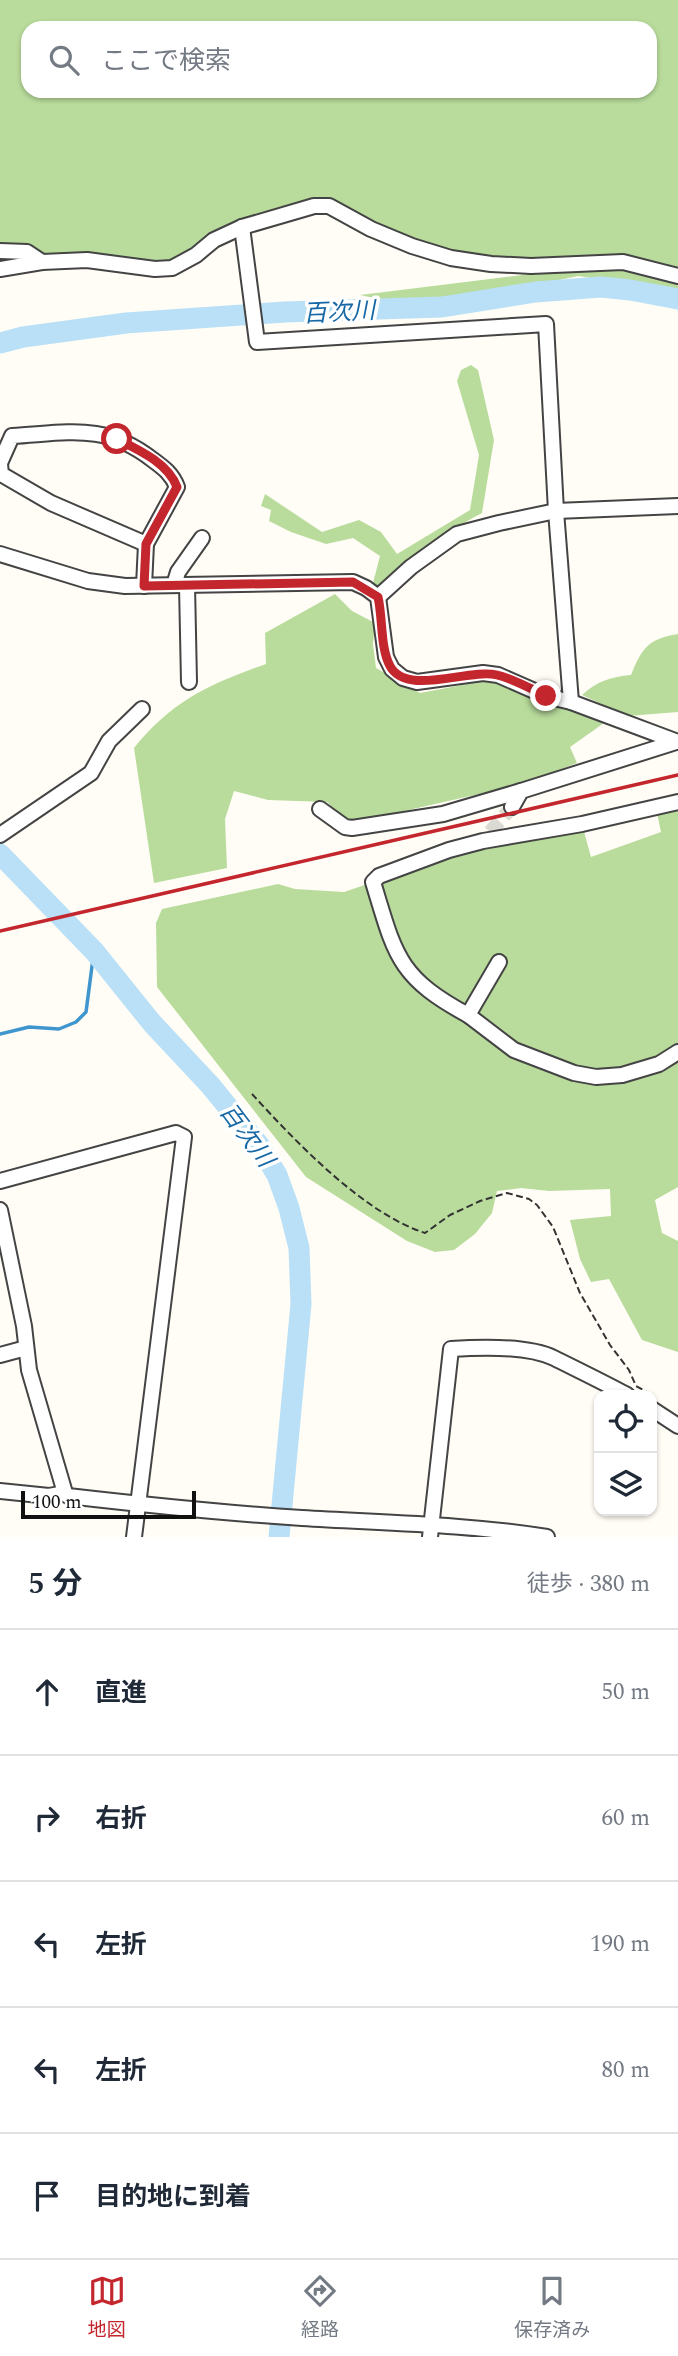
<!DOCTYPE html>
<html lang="ja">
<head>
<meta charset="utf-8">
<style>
	:root { --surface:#fff; --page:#f6f6f7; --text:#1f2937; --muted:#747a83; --line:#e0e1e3; --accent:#c4262e }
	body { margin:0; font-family:Spectral,"Noto Sans JP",serif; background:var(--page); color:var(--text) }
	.controls { position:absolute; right:21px; bottom:21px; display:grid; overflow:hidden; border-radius:14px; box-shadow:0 2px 5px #0004 }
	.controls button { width:63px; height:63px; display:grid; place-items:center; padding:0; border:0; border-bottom:2px solid var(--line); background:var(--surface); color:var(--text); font:35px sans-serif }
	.scale { position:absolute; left:21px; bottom:18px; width:175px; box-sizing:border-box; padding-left:7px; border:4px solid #111; border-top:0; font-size:19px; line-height:24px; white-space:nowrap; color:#111; -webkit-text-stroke:5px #fff; paint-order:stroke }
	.stop { position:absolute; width:21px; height:21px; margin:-16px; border:5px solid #c4262e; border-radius:50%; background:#fff }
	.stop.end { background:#c4262e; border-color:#fff; box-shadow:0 2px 7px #0008 }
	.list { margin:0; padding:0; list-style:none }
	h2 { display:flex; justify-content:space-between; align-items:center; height:91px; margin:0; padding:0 28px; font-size:30px }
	h2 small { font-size:23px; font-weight:400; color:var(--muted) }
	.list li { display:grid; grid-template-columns:46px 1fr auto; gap:21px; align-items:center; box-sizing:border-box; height:126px; padding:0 28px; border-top:2px solid var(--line) }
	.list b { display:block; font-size:26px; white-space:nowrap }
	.list em { font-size:23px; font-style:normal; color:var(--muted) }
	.icon { flex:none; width:38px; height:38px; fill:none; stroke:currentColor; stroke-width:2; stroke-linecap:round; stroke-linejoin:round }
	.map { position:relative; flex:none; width:678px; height:1537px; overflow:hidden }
	.search { position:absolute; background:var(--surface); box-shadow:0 2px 5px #0004; left:21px; right:21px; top:21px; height:77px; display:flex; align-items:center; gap:18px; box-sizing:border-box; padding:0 24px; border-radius:21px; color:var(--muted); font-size:26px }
	.sheet { height:721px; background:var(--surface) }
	nav { display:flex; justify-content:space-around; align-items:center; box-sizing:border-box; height:98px; border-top:2px solid var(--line); background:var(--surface); font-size:19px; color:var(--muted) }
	nav a { display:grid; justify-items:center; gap:4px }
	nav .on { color:var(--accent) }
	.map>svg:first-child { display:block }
</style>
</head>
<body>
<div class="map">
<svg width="678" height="1537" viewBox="0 0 678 1537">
	<rect width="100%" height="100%" fill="#fffdf5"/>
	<g fill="#b9dc9c" fill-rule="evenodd">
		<path d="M0,0H678V291L578,276L504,292L401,304L360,295L531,274L451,252L390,232L313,201L172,262L89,253H44L0,260ZM28,28H650V91H28Z"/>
		<path d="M471,365L478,370L494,440L482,513C441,535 413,556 381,589L373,583L380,556L353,538L326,544L291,532L269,521L271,510L261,506L265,494L322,532L359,520L381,532L397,554L470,510L479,455L457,381L461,370Z"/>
		<path d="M335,594L352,611L375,623L373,644L376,668L420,693L489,680L498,681L604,723L570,747L577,763L523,784L360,821H347L327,802L268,800L234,791L225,819L227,868L154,883L134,748C173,700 210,684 266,664L265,633Z"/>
		<path d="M678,634V712L628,716L582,695C597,681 611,677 631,675C642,648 648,639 678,634Z"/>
		<path d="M678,807V1187L655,1200L662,1233L678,1241V1352L642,1340L609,1279L591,1282L580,1259L570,1220L611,1216L610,1189L549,1191L521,1188L497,1191L492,1213L475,1234L454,1250L435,1252L407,1241L306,1177L157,987L156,923L162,909L278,884L295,889L344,892L476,847L583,828L591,857L661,832L657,813Z"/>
	</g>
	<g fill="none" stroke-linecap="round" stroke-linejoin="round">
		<path stroke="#3f96cf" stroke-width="3.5" d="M0,1034L29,1027L59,1029L76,1022L86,1012L94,951"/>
		<g stroke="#b9e0f7" stroke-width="21">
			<path d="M0,343L23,337L126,323L285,312L442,307L536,292L601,287L630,290L678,299"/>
			<path d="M0,854L94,951L152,1023L210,1085L259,1145L277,1175L289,1208L299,1248L301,1304L279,1537"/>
		</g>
		<path stroke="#dbdad3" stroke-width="14" stroke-dasharray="14 7" stroke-linecap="butt" d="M490,832L512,807"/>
		<g stroke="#444" stroke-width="18">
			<g id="minor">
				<path d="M242,227L257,342L546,324L556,511L571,702"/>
				<path d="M0,251L27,252L42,262"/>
				<path d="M0,269L42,262L87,260L155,269L172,268L196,255L214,240L242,227L314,206H329L371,229L412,246L451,258L491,264L531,266L623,262L678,276"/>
				<path d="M0,463L12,436C67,433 105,422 153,460C164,468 172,474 177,487L146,544L144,586"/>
				<path d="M0,464L1,474L51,503L146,544"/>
				<path d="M0,554L88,581L125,586L353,582L366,588L378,597L386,657L392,669L403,678L417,682L483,673L498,675L546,696L571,702L678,742"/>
				<path d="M174,585L178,572L202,538"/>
				<path d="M187,585L189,682"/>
				<path d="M378,597L411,567L457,534L499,523L556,511L678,506"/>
				<path d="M512,807L521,791L676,742"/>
				<path d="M320,809L345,827L352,828L443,814L521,791"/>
				<path d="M0,835L91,773L109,741L142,709"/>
				<path d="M499,962L468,1015L514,1050L574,1073L596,1077L622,1075L659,1064L678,1052"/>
				<path d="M468,1015C397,977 395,954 373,882L379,876L449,850L483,841L582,824L678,802"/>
				<path d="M0,1181L176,1133L184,1137L134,1537"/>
				<path d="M0,1210L24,1326L29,1370L65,1493"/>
				<path d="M0,1355L26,1348"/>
				<path d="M652,1409L678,1426"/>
				<path d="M0,1491L49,1496L65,1493L68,1496C146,1505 224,1513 302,1518C383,1523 466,1524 547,1537"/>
				<path d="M430,1537L451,1349C480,1347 527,1345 554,1358C578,1370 603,1382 627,1395"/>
			</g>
		</g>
		<path stroke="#333" stroke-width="2" stroke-dasharray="7 3.5" stroke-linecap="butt" d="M252,1094C295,1141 363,1213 425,1233L450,1215L480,1201L507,1193L529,1199L537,1205L553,1227L580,1293L610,1345L629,1370L636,1386L654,1396"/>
		<use href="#minor" stroke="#fff" stroke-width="14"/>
		<path stroke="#c4262e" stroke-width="3.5" d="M0,931L678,775"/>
	</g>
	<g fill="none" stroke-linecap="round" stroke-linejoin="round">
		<path stroke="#c4262e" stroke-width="9" d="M117,439C139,450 168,463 177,487L146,544L144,586L353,582L378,597C383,619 380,647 390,666C407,697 468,668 497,675C514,679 531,689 546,696"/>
	</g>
	<g text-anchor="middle" stroke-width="7" stroke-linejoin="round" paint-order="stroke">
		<g font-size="24" font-style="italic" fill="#1768a6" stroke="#fff">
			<text transform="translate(339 312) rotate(-3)" y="8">百次川</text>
			<text transform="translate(247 1135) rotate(53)" y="8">百次川</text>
		</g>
	</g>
</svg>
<div class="controls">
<button><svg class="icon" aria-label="locate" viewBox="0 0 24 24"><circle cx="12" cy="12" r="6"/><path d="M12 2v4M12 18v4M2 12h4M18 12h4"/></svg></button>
<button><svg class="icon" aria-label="layers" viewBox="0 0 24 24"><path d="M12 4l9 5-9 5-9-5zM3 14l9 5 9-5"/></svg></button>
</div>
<div class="scale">100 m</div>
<div class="stop" style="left:117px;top:439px"></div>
<div class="stop end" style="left:546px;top:696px"></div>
<div class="search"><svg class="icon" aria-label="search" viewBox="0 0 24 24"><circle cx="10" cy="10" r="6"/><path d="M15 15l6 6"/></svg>ここで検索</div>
</div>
<section class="sheet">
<h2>5 分<small>徒歩 · 380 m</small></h2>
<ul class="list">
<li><svg class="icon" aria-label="ahead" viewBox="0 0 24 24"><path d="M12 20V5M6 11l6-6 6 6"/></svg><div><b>直進</b></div><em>50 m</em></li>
<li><svg class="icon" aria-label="right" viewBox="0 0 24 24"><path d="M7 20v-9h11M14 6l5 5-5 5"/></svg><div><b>右折</b></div><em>60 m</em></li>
<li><svg class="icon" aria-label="left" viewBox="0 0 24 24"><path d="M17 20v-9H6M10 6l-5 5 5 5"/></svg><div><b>左折</b></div><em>190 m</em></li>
<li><svg class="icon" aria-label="left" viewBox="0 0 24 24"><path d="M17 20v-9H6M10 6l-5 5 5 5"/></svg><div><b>左折</b></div><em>80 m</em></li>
<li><svg class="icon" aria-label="arrive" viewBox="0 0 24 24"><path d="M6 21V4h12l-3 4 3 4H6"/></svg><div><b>目的地に到着</b></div></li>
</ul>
</section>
<nav>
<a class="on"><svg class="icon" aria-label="map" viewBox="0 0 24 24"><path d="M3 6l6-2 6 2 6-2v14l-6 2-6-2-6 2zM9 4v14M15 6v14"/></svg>地図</a>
<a><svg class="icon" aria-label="directions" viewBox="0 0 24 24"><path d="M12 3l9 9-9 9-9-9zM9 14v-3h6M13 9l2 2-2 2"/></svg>経路</a>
<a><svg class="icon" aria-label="saved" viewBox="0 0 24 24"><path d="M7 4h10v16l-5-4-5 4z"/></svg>保存済み</a>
</nav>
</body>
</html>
